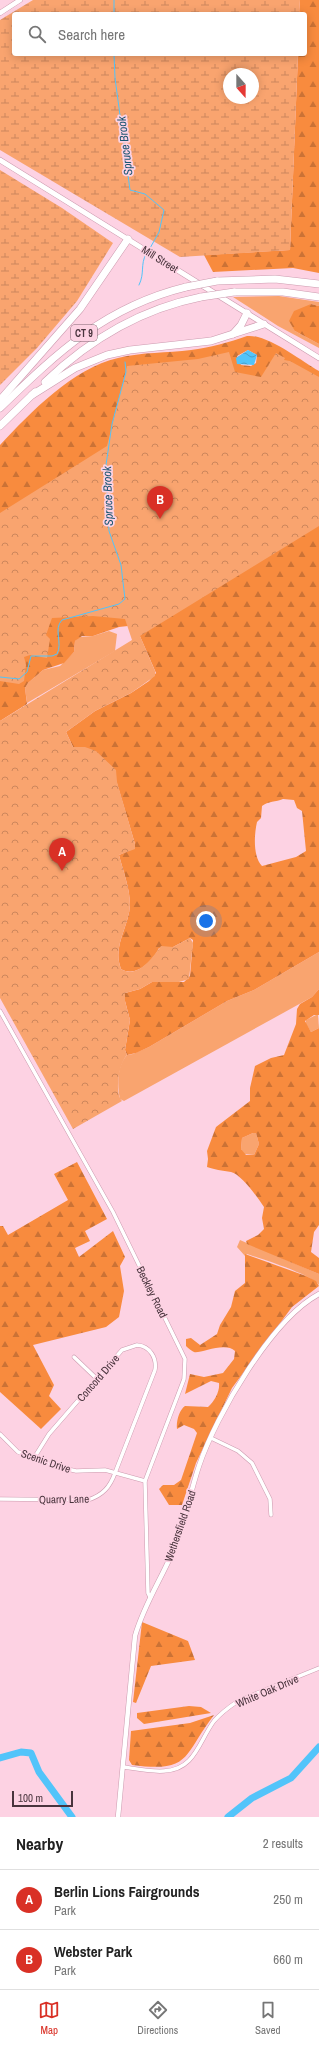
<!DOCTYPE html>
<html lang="en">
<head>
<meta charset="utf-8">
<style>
	:root { --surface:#fff; --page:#f6f6f6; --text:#222; --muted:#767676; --line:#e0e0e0; --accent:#d93025 }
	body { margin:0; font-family:"Archivo Narrow",sans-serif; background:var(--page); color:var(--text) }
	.compass { position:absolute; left:223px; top:68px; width:36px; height:36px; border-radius:50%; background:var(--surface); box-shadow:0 2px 10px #0003; rotate:159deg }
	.scale { position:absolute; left:12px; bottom:10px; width:61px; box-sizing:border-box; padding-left:4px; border:2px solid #49343d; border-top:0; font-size:11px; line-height:14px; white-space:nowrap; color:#49343d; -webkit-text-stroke:3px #fdd2e3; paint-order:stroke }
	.you { position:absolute; left:206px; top:921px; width:14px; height:14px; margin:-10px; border:3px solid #fff; border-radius:50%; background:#1a73e8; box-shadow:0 0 0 6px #1a73e833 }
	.badge { display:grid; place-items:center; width:26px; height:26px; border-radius:50%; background:var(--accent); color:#fff; font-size:13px; font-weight:700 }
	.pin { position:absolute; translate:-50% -33px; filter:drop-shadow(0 1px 2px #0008) }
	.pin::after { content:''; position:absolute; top:21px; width:14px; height:12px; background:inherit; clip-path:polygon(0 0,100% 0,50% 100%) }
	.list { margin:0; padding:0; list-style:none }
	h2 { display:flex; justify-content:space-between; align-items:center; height:52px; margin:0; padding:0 16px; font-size:17px }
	h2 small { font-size:13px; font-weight:400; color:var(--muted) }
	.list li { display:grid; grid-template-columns:26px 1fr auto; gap:12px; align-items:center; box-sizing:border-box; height:60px; padding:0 16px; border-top:1px solid var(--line) }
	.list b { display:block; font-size:15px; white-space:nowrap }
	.list p { margin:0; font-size:13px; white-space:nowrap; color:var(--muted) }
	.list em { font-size:13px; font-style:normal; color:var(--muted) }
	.icon { flex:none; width:22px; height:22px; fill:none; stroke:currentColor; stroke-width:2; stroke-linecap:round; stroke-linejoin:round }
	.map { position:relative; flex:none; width:319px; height:1817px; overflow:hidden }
	.search { position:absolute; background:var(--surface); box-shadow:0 2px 10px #0003; left:12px; right:12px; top:12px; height:44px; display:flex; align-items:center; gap:10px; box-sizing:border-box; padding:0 14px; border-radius:4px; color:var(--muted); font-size:15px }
	.sheet { height:172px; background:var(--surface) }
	nav { display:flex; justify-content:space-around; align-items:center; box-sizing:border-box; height:56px; border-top:1px solid var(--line); background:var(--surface); font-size:11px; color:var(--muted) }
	nav a { display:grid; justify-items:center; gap:2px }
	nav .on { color:var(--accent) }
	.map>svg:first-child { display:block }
</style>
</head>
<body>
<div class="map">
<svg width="319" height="1817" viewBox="0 0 319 1817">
	<defs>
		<pattern id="forest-firs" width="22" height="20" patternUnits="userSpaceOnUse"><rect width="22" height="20" fill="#f88b3e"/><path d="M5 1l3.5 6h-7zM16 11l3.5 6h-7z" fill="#cb7235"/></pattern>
		<pattern id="wetland-marsh" width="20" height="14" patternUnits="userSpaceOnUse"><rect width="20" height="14" fill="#f9a46f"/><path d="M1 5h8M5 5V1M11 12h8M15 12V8" fill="none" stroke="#cc865c"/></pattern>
		<pattern id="park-crowns" width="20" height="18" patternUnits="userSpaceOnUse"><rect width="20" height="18" fill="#f9a46f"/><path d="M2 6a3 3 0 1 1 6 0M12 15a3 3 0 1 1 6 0" fill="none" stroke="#cc865c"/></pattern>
		<pattern id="water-waves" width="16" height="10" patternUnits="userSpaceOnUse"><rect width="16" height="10" fill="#52c4fa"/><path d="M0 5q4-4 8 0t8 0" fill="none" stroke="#46a0cc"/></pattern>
	</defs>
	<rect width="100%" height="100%" fill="#fdd2e3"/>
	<g fill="#f9a46f">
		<path d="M279,296L319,302V306L311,304L295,331L319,344V348L278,326L233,297Z"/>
		<path d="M109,631L117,634L115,651L27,703L25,688L28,683L43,670L60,666L74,652L75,641L79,637L93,636Z"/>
		<path d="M319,952V989L312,997L124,1101L120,1099C117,1086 117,1065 127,1055L133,1054L149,1047L227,1001L254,990Z"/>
		<path d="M318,1014L319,1028L311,1032L306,1024V1020Z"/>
		<path d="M253,1133H256L259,1144L254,1155L244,1154L241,1149L242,1138Z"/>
		<path d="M240,1240L319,1274V1285C312,1275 265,1260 250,1255L247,1254L245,1256L237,1247Z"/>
	</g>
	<g fill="url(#forest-firs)" fill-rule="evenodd">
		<path d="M300,0H319V273L293,268L213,272L204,255L290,250L298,54H305V14H299Z"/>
		<path d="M311,304L319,306V344L295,331L289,321L294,311Z"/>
		<path d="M247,336C268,334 301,361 319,371V952L254,990L227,1001L149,1047L136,1053L127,1055L125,1050L130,1020L125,1001V993L140,989L152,982H184L190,976L193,940L190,938L173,947L159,948C153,961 136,978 121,969C112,946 129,927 130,905C130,888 123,871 119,855L135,848V844L116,780L82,747H73L66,732L95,711L131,693L149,681L156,673L139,634L128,626L119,627L93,636H82L75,641L74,652L64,663L43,670L28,683L25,688L27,704L0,721V445C31,412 73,368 118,358C142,352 167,353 191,350C209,348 230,342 247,336ZM248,350L257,355L256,363L251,366L241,365L237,356ZM283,799L294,800L297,808L302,811L306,851L296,857L262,866C253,857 254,835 257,822L261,818L262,806C268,801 276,802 283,799Z"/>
		<path d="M319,989V1015H314L305,1021L311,1032L319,1028V1225L314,1232L311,1252L319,1258V1274L247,1244L246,1241L258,1235L264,1229L262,1218L264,1207C258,1198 241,1174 231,1172C223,1171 213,1169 207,1167L208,1159L207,1151L216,1127L250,1101V1088L255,1066L271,1058L284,1055L296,1024L297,1009L300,1004L312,997ZM253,1133H256L259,1144L254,1155H246L241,1149L242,1138Z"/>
		<path d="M77,1162L107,1219L85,1231L90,1241L75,1248L79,1257L113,1231L125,1257L120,1266L124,1291L119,1317L106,1327L33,1345L54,1385L49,1396L61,1409L41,1429L0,1392V1226H3L8,1235L68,1200L54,1174Z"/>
		<path d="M245,1254L306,1276L316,1281L319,1286L292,1307L232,1388L196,1463L182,1505H169L159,1489L163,1485H174L181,1480L197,1433L194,1429L184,1425L177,1429C176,1422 179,1410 185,1406L208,1407C215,1401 220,1391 219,1383L211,1381L185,1394L190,1374L204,1377L223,1373L234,1359L235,1351C225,1341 200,1354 194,1352C192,1351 188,1348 186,1346V1339L191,1338L200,1345L217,1334L220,1325L231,1307L235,1291L245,1283Z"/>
		<path d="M142,1622L188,1641L195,1660L151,1666L136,1703L133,1702Z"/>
		<path d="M189,1706L201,1707L211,1713L144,1724L137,1718V1713Z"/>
		<path d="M214,1715C183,1755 192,1773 132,1765L129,1760L131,1731L190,1723Z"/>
	</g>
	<g fill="url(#wetland-marsh)" fill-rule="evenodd">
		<path d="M33,0H300L299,14H14V54H298L290,250L180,257L0,150V20ZM229,74H253V98H229Z"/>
		<path d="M0,170L62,208L113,243L77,301L37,348L0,385Z"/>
	</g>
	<path fill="url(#park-crowns)" d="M229,352L235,372L261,377L276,353L285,358L284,360L290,361L319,377V526L140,636L155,671V676L131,693L95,711L66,732L73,747H85L96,751L116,770L117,782L135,844V849L119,855C123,871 130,888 130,905C129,927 112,946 121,969C138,979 152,958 161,946L173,947L190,938L193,943L189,979L179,982H152L140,989L125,993V1001L130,1020L125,1050L127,1055C119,1063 114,1093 122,1101L73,1129L0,998V721L132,640L125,619L93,616L52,618L46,635L50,639L47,658L30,655L24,657L26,665L24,681L19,684L0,681V513L107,446L127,366L198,359Z"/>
	<path fill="url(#water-waves)" d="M248,350L257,355L254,365L237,364L236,358Z"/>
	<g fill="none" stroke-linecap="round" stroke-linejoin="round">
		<g stroke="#52c4fa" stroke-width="1">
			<path d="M114,0V14"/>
			<path d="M114,54L115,78L130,190L145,194L164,210L159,232L149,250"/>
			<path d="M139,285C145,273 140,265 146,254"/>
			<path d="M0,677L19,679L27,672L31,656H52L57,654C63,643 53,629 62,620L119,604L125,599L121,565L109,531L106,465L112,424L126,372L125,362"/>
		</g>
		<g stroke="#52c4fa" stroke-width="7">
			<path d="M0,1758L21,1752L31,1753L39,1772L72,1817"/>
			<path d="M228,1817L252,1798L291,1778L319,1747"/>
		</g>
		<g stroke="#cc9baf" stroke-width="4.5">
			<g id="minor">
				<path d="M0,1011L113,1212L185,1359L184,1379L145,1481L148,1593L150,1597"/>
				<path d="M74,1357L97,1379"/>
				<path d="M0,1434L18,1452L59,1467L76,1471L105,1470L145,1481"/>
				<path d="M211,1438L238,1451L252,1463L270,1499L271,1515"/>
				<path d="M0,1499L88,1500C103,1495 110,1487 115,1473L155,1370C157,1358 150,1346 137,1345L122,1350L49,1434L34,1458"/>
				<path d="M124,1767C137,1769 151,1772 164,1771C195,1770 199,1741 214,1721C221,1713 229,1707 238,1701L319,1668"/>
			</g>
		</g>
		<g stroke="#cc9baf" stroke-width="5.5">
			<g id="tertiary">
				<path d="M0,13L20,0"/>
				<path d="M118,1817L135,1636C145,1601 166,1572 178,1539C186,1515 191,1490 199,1466C216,1415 272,1319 319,1294"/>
			</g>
		</g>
		<g stroke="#cc9baf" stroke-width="6">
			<path id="secondary" d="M0,160L319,358"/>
		</g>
		<g stroke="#cc9baf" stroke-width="8">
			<g id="motorway">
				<path d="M217,281L275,279L319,284"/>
				<path d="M234,292H283L319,297"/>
				<path d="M233,334L241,325L247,313"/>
				<path d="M45,382C89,340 141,309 201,297"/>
				<path d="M32,395L75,368L107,355L130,350L211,341L264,324"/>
				<path d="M0,400L80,309L128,239"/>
				<path d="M0,408C58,352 105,307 186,287"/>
				<path d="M0,426L35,392"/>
			</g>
		</g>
		<use href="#minor" stroke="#fff" stroke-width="3.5"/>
		<use href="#tertiary" stroke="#fff" stroke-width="4.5"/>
		<use href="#secondary" stroke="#fff" stroke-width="5"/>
		<use href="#motorway" stroke="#fff" stroke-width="7"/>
		<g stroke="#cc9baf" stroke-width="8" stroke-linecap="butt">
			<g id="motorway-bridge">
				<path d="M186,287L217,281"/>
				<path d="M201,297L234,292"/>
			</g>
		</g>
		<use href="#motorway-bridge" stroke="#fff" stroke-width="7"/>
	</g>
	<g text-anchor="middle" stroke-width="3.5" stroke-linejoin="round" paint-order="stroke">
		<rect fill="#fdd2e3" stroke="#7f636f" stroke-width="1" x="71" y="325" width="26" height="16" rx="3"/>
		<g font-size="10" font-weight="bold" fill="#49343d">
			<text x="84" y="337">CT 9</text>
		</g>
		<g font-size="11" fill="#49343d" stroke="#fdd2e3">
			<text transform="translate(160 259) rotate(32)" y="4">Mill Street</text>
			<text transform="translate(152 1292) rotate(64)" y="4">Beckley Road</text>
			<text transform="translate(98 1378) rotate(-49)" y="4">Concord Drive</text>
			<text transform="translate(46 1461) rotate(19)" y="4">Scenic Drive</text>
			<text transform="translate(64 1499) rotate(-1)" y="4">Quarry Lane</text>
			<text transform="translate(180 1526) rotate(-71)" y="4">Wethersfield Road</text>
			<text transform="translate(267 1691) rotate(-23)" y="4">White Oak Drive</text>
		</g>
		<g font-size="12" font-style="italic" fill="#1a5672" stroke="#fdd2e3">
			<text transform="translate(125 146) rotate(-97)" y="4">Spruce Brook</text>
			<text transform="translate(108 496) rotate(-92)" y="4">Spruce Brook</text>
		</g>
	</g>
</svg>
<svg class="compass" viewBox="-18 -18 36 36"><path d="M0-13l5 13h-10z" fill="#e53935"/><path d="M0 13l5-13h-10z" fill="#767676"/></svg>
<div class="scale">100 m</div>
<div class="you"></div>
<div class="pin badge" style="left:62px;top:871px">A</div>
<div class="pin badge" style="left:160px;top:519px">B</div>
<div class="search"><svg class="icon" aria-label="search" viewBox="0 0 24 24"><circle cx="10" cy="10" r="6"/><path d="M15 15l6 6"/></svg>Search here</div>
</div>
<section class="sheet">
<h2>Nearby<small>2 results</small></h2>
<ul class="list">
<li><span class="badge">A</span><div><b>Berlin Lions Fairgrounds</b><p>Park</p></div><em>250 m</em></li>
<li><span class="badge">B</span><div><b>Webster Park</b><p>Park</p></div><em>660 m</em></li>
</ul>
</section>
<nav>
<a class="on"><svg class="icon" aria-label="map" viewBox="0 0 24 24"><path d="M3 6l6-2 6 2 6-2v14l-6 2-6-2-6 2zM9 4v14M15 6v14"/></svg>Map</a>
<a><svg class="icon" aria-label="directions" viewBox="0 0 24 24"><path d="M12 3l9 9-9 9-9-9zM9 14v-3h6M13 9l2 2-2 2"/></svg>Directions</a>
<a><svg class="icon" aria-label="saved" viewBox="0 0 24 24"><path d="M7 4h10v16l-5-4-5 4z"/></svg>Saved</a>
</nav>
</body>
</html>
